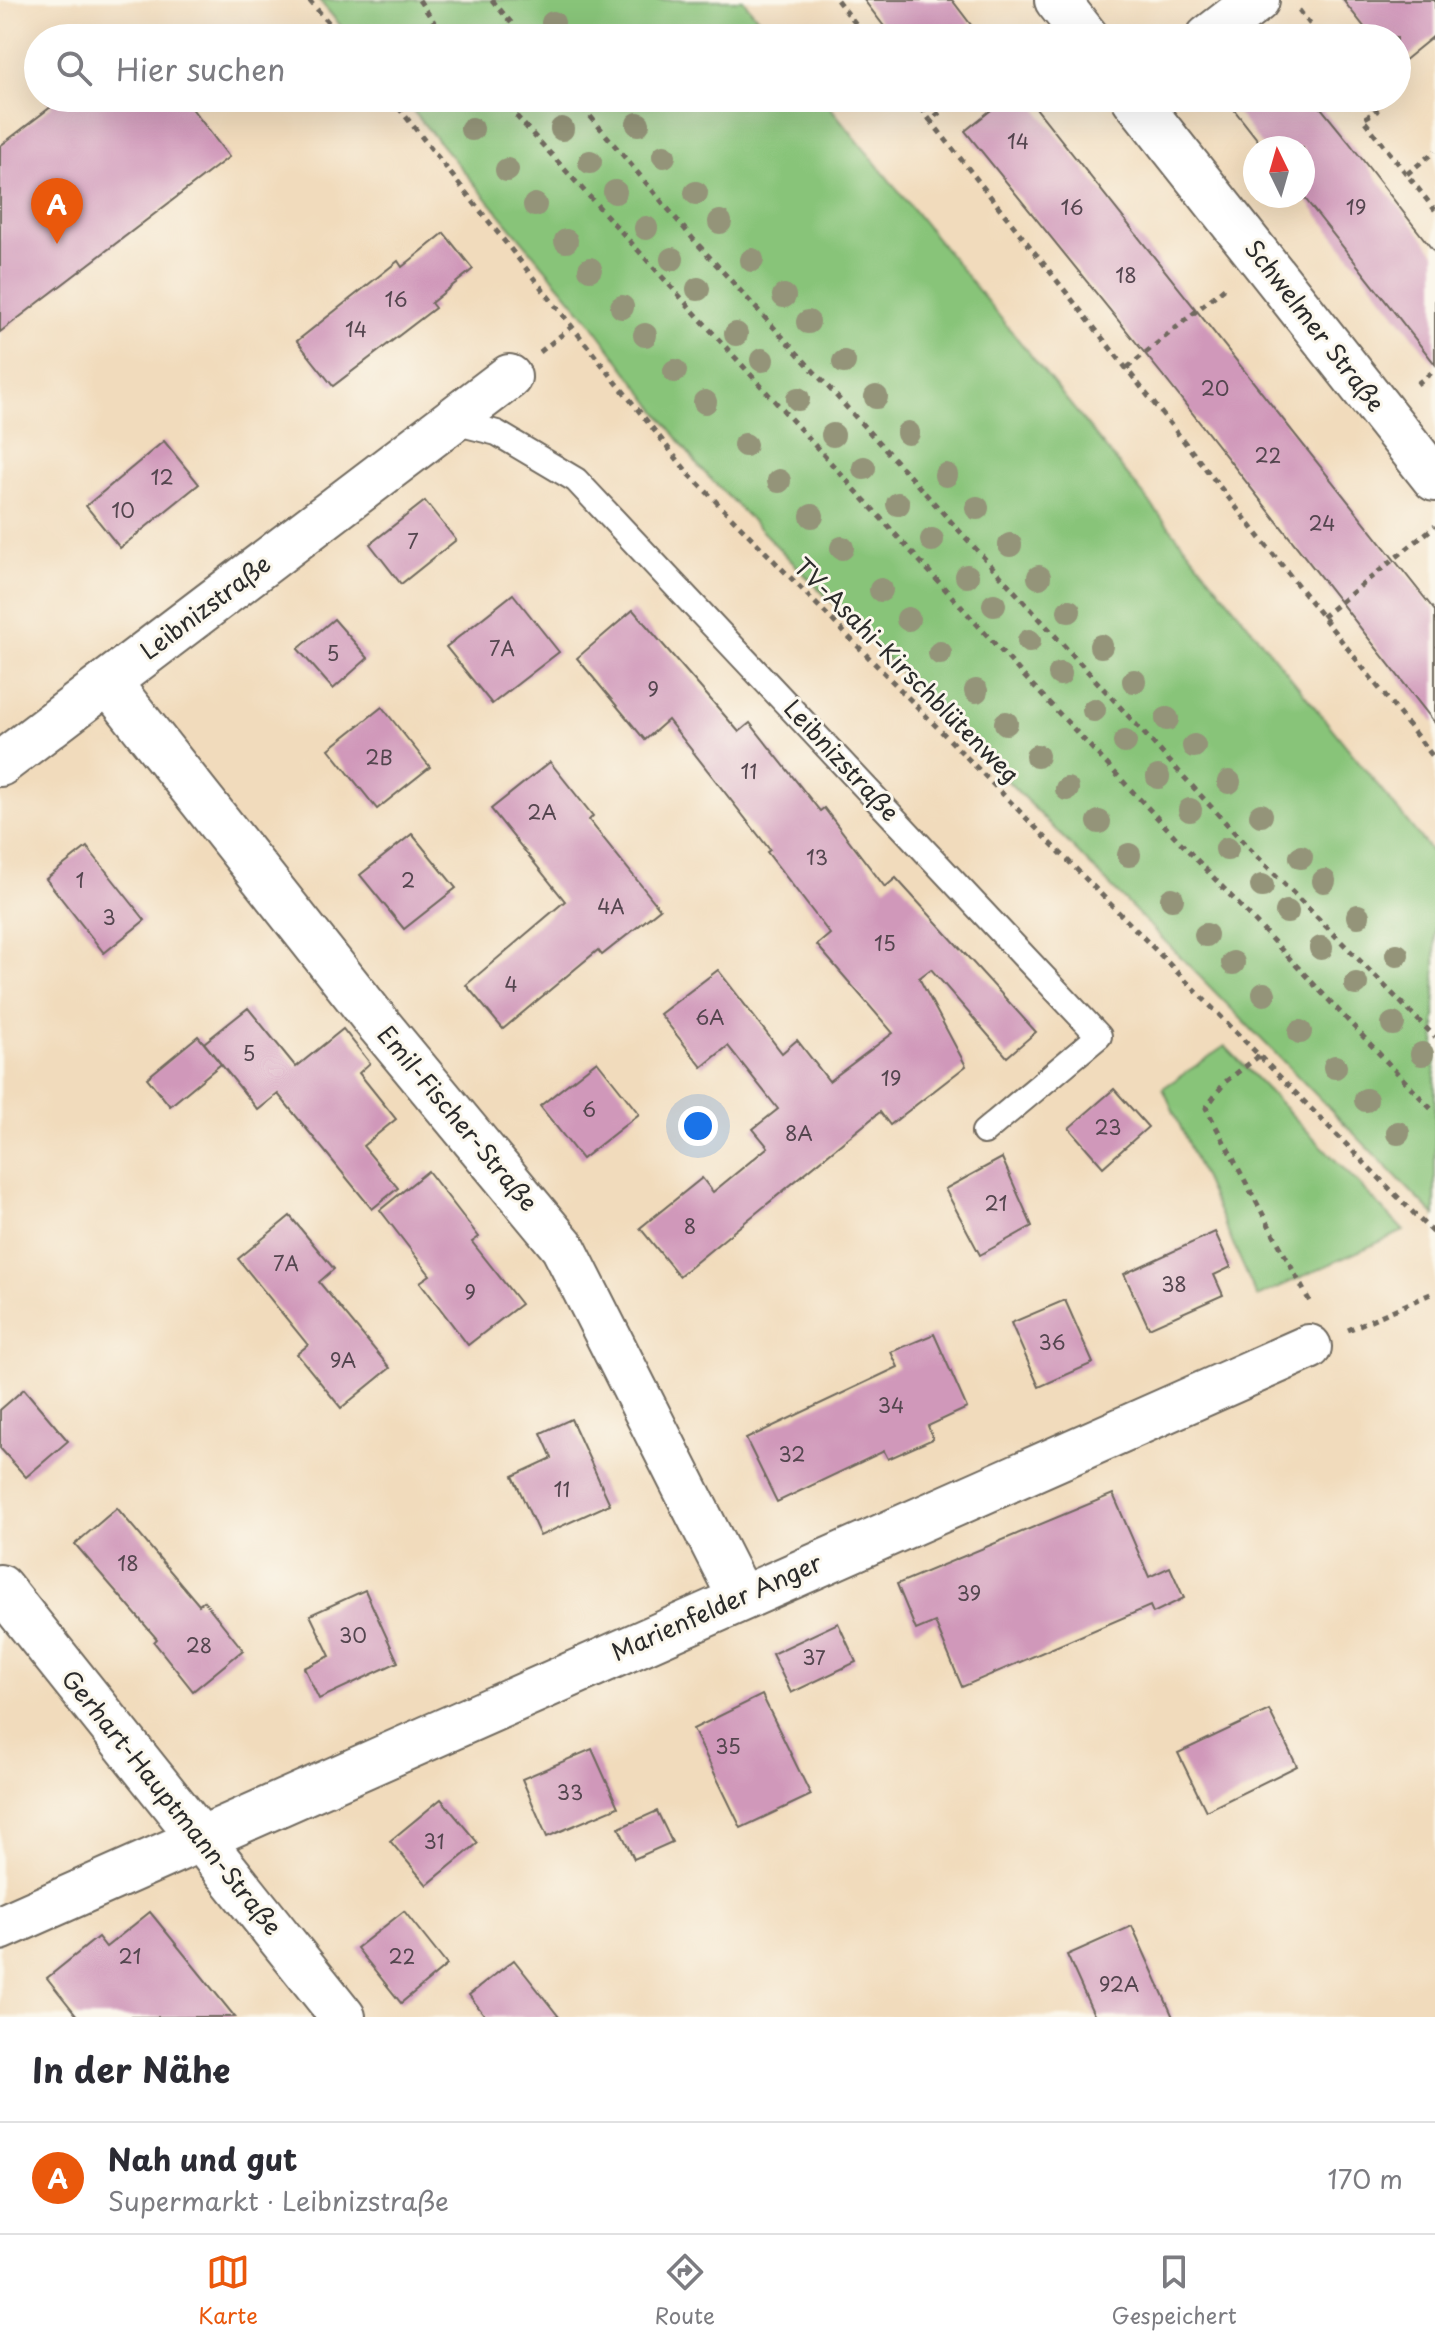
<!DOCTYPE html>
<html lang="de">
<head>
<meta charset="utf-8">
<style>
	:root { --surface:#fff; --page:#f2f2f3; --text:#2b2b33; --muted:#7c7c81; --line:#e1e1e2; --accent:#ea580c }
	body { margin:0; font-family:"Playpen Sans",sans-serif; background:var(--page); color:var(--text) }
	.compass { position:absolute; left:1243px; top:136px; width:72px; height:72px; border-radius:50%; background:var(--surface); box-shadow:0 8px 32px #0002; rotate:355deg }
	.you { position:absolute; left:698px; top:1126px; width:28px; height:28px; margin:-20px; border:6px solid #fff; border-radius:50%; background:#1a73e8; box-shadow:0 0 0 12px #1a73e833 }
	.badge { display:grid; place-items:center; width:52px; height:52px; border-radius:50%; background:var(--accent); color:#fff; font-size:26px; font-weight:700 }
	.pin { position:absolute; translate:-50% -66px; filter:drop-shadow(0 2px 4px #0008) }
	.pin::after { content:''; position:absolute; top:42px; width:28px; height:24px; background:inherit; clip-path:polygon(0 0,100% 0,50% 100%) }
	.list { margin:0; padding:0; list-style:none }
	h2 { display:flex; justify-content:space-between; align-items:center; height:104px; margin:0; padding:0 32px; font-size:34px }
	h2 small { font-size:26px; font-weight:400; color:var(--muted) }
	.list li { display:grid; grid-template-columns:52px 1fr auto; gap:24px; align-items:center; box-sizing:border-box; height:112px; padding:0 32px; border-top:2px solid var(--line) }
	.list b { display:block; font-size:30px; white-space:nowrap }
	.list p { margin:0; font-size:26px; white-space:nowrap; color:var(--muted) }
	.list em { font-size:26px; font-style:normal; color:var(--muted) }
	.icon { flex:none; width:44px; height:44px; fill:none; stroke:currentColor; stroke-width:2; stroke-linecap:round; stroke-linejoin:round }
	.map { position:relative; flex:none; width:1435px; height:2017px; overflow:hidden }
	.search { position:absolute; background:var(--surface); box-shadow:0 8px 32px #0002; left:24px; right:24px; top:24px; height:88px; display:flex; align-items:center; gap:20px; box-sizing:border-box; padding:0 28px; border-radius:44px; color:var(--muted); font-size:30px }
	.sheet { height:216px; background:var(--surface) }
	nav { display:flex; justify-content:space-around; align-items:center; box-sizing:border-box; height:112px; border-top:2px solid var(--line); background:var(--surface); font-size:22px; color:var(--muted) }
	nav a { display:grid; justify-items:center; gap:4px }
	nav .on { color:var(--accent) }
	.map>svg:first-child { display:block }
</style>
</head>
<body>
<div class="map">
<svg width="1435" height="2017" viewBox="0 0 1435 2017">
	<rect width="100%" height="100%" fill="#fbf7ec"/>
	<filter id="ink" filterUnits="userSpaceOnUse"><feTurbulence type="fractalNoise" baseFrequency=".0125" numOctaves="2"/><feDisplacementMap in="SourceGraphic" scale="16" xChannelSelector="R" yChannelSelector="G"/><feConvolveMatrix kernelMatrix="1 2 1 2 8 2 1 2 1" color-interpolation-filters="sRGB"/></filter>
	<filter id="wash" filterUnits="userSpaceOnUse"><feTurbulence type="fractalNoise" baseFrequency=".006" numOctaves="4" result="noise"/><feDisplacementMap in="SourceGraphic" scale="32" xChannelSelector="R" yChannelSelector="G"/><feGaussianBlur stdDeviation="1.8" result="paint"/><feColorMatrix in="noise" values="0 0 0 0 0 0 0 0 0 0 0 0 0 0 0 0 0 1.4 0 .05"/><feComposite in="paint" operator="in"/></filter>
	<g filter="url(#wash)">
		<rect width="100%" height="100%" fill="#f1dbbc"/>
		<g fill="#88c479" stroke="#5a7852" stroke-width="2">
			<path d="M319,0H743L774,38H351Z"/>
			<path d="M402,98H823L1435,856V1216L699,467L588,319Z"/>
			<path d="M1225,1046L1404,1231L1257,1297L1163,1088Z"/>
		</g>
		<g id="blocks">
			<g fill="#d098ba">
				<path d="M864,0H952L981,38H893Z"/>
				<path d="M1343,0H1435V35L1397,66V38H1373Z"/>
				<path d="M45,98H184L229,157L0,332V146L52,106Z"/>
				<path d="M1006,98H1028L1435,611V723L1164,377L965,131Z"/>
				<path d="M1225,98H1313L1348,141L1435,253V364L1303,196V148H1264Z"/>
				<path d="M444,233L473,269L431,303L435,308L333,386L297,341L398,261L402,267Z"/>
				<path d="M164,441L199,484L120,548L86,506Z"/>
				<path d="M425,501L456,540L401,584L370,544Z"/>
				<path d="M513,594L559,652L492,704L446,647Z"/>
				<path d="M633,610L739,732L750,723L820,811L824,808L885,887L896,878L1036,1032L1007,1057L931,969L919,978L966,1066L890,1125L880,1112L679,1276L640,1228L702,1178L713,1192L768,1147L753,1129L778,1109L728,1046L702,1067L660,1014L718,970L782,1053L797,1040L829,1081L893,1033L817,945L830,934L767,852L770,850L668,720L645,740L577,658Z"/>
				<path d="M334,619L368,658L333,689L298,649Z"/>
				<path d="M382,707L430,767L377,809L329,749Z"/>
				<path d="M550,762L593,816L589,820L660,909L602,955L598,950L503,1029L466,985L565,901L491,809Z"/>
				<path d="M412,834L456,888L404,929L360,875Z"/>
				<path d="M87,847L145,920L104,953L46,879Z"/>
				<path d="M248,1008L296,1067L343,1029L370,1063L359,1073L396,1119L363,1146L398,1188L372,1209L278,1094L258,1110L204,1043Z"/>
				<path d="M198,1036L221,1064L170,1106L147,1078Z"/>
				<path d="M597,1061L639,1114L582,1159L540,1106Z"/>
				<path d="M1114,1089L1148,1127L1103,1167L1069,1128Z"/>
				<path d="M1002,1158L1032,1226L980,1255L945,1189Z"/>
				<path d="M428,1171L479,1237L472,1242L521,1304L468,1345L420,1282L430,1275L380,1210Z"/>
				<path d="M290,1216L334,1269L319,1282L390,1368L341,1408L297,1354L308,1345L238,1259Z"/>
				<path d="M1215,1232L1231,1267L1214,1275L1223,1295L1149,1328L1124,1274Z"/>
				<path d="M1065,1300L1093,1363L1039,1387L1011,1323Z"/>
				<path d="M934,1334L967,1408L928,1426L933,1439L888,1459L884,1451L777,1502L746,1439L898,1367L891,1352Z"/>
				<path d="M24,1389L68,1441L26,1477L0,1448V1410Z"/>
				<path d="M571,1419L610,1504L540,1536L513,1476L552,1458L541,1433Z"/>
				<path d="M1113,1494L1149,1577L1170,1567L1184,1598L1153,1613L1150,1606L962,1687L935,1622L916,1630L897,1584Z"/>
				<path d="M117,1508L199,1605L204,1601L243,1650L193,1691L154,1642L157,1639L75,1544Z"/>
				<path d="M365,1590L398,1662L319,1699L304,1668L330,1656L310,1615Z"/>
				<path d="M838,1623L856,1662L791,1693L772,1654Z"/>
				<path d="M762,1695L811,1795L741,1828L693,1729Z"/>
				<path d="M1269,1710L1297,1766L1206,1811L1178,1753Z"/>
				<path d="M592,1749L618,1807L547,1837L522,1779Z"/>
				<path d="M441,1799L478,1843L427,1885L390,1841Z"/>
				<path d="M657,1811L672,1842L634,1859L619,1828Z"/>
				<path d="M404,1911L447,1965L401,2003L357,1948Z"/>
				<path d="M150,1912L235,2017H78L47,1978L98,1937L106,1947Z"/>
				<path d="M1132,1926L1173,2017H1095L1067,1955Z"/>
				<path d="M514,1960L559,2017H486L469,1995Z"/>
			</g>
		</g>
	</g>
	<g filter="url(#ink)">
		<use href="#blocks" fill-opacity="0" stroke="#70695e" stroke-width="2"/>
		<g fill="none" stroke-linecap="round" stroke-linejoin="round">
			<g stroke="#70695e" stroke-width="28">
				<path id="lane" d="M450,421L497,433L576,480L1099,1036L984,1132"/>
			</g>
			<g stroke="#70695e" stroke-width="48">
				<g id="street">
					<path d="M1057,0L1087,38"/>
					<path d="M1208,38L1257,0"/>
					<path d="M1134,98L1435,479"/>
					<path d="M108,682L380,1026L563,1247L740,1597"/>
					<path d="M0,764L509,377"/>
					<path d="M0,1587L343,2017"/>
					<path d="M0,1928L1309,1347"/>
				</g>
			</g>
			<g stroke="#70695e" stroke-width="5" stroke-dasharray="6 6" stroke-linecap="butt">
				<path d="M309,0L342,38"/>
				<path d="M419,0L445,38"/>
				<path d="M492,0L524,38"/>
				<path d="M837,0L867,38"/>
				<path d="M1299,10L1321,38"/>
				<path d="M340,34L362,38"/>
				<path d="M391,98L688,473L1435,1235"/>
				<path d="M500,98L1023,675L1435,1113"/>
				<path d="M575,98L694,240L1246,845L1435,1037"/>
				<path d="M914,98L930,120"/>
				<path d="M959,98L930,120L1435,759"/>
				<path d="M1367,98L1377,111L1363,119L1435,210"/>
				<path d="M1407,174L1435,151"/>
				<path d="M540,352L574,325"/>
				<path d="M1127,368L1228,285"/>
				<path d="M1417,384L1435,370"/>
				<path d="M1322,617L1435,526"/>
				<path d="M1259,1056L1225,1082L1206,1108L1310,1302"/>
				<path d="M1348,1330L1435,1292"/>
			</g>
			<use href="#lane" stroke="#fff" stroke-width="24"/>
			<use href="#street" stroke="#fff" stroke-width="44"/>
		</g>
		<g fill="#949479">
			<circle cx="553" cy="23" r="12"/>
			<circle cx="638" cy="124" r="12"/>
			<circle cx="472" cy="129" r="12"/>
			<circle cx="562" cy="129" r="12"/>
			<circle cx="664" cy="156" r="12"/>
			<circle cx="590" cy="162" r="12"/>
			<circle cx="507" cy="170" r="12"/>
			<circle cx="615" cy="192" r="12"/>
			<circle cx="696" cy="193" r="12"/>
			<circle cx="535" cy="205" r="12"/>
			<circle cx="720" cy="222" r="12"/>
			<circle cx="646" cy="228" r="12"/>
			<circle cx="566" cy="241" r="12"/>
			<circle cx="672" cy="259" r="12"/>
			<circle cx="752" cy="260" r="12"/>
			<circle cx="590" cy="269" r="12"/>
			<circle cx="698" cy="289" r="12"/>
			<circle cx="784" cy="296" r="12"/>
			<circle cx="622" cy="307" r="12"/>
			<circle cx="808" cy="322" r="12"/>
			<circle cx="736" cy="334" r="12"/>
			<circle cx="645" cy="335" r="12"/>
			<circle cx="762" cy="360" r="12"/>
			<circle cx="844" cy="362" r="12"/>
			<circle cx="675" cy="371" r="12"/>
			<circle cx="876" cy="397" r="12"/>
			<circle cx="798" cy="399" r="12"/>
			<circle cx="705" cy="402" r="12"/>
			<circle cx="908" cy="433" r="12"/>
			<circle cx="833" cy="435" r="12"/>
			<circle cx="745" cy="445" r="12"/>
			<circle cx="864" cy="468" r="12"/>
			<circle cx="946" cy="475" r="12"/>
			<circle cx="779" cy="481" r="12"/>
			<circle cx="898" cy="504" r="12"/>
			<circle cx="977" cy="508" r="12"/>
			<circle cx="812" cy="516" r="12"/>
			<circle cx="932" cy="540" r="12"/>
			<circle cx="1010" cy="545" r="12"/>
			<circle cx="842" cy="548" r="12"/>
			<circle cx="967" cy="576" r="12"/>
			<circle cx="1039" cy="577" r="12"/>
			<circle cx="881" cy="590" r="12"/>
			<circle cx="994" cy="605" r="12"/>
			<circle cx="1069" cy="611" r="12"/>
			<circle cx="908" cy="619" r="12"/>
			<circle cx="1029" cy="641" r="12"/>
			<circle cx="1101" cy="646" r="12"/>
			<circle cx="940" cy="653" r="12"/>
			<circle cx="1060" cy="674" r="12"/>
			<circle cx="1134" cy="681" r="12"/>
			<circle cx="976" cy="691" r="12"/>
			<circle cx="1094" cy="710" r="12"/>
			<circle cx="1167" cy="719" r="12"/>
			<circle cx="1006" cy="723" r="12"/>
			<circle cx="1125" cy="742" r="12"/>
			<circle cx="1194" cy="746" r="12"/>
			<circle cx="1037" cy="756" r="12"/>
			<circle cx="1158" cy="777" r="12"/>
			<circle cx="1229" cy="782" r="12"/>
			<circle cx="1067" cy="789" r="12"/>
			<circle cx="1190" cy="810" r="12"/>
			<circle cx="1261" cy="815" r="12"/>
			<circle cx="1099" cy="822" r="12"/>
			<circle cx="1227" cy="849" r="12"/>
			<circle cx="1129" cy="855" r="12"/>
			<circle cx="1301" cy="857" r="12"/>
			<circle cx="1324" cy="881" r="12"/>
			<circle cx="1262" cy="886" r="12"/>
			<circle cx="1172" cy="899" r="12"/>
			<circle cx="1287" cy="912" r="12"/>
			<circle cx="1358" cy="916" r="12"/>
			<circle cx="1206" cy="935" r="12"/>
			<circle cx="1321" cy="948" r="12"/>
			<circle cx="1397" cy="955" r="12"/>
			<circle cx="1233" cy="963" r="12"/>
			<circle cx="1356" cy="984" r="12"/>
			<circle cx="1264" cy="994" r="12"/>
			<circle cx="1393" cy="1024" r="12"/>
			<circle cx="1300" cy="1032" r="12"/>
			<circle cx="1422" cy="1054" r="12"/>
			<circle cx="1335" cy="1067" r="12"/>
			<circle cx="1366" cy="1100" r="12"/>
			<circle cx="1398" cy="1133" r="12"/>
		</g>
	</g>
	<g text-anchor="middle" stroke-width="6" stroke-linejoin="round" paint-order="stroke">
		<g font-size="20" fill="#54464f">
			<text x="1018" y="149">14</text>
			<text x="1072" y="215">16</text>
			<text x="1356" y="215">19</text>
			<text x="1126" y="283">18</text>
			<text x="396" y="307">16</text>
			<text x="356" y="337">14</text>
			<text x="1215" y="396">20</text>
			<text x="1268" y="463">22</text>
			<text x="162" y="485">12</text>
			<text x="123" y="518">10</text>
			<text x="1322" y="531">24</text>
			<text x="413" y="549">7</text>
			<text x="502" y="656">7A</text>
			<text x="333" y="661">5</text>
			<text x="653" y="697">9</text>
			<text x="379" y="765">2B</text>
			<text x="749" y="779">11</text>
			<text x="542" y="820">2A</text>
			<text x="817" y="865">13</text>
			<text x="80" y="888">1</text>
			<text x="408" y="888">2</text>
			<text x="611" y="914">4A</text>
			<text x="109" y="925">3</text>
			<text x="885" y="951">15</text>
			<text x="511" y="992">4</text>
			<text x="710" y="1025">6A</text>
			<text x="249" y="1061">5</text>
			<text x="891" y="1086">19</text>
			<text x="589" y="1117">6</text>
			<text x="1108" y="1135">23</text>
			<text x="799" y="1141">8A</text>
			<text x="996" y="1211">21</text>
			<text x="690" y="1234">8</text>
			<text x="286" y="1271">7A</text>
			<text x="1174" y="1292">38</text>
			<text x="470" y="1300">9</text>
			<text x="1052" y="1350">36</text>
			<text x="343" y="1368">9A</text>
			<text x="891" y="1413">34</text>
			<text x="792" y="1462">32</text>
			<text x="562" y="1497">11</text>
			<text x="128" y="1571">18</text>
			<text x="969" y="1601">39</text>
			<text x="353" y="1643">30</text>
			<text x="199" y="1653">28</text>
			<text x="814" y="1665">37</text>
			<text x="728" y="1754">35</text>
			<text x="570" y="1800">33</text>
			<text x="434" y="1849">31</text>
			<text x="130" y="1964">21</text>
			<text x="402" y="1964">22</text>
			<text x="1119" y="1992">92A</text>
		</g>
		<g font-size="24" fill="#2b2b2b" stroke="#fbf7ec">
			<text transform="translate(1314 326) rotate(52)" y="8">Schwelmer Straße</text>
			<text transform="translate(206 608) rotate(-37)" y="8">Leibnizstraße</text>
			<text transform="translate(906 671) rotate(45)" y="8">TV-Asahi-Kirschblütenweg</text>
			<text transform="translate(841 761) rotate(47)" y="8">Leibnizstraße</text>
			<text transform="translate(457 1119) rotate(50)" y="8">Emil-Fischer-Straße</text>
			<text transform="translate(717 1608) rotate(-24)" y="8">Marienfelder Anger</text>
			<text transform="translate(171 1803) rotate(51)" y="8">Gerhart-Hauptmann-Straße</text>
		</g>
	</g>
</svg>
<svg class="compass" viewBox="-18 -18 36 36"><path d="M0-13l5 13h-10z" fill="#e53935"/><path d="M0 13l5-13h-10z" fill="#7c7c81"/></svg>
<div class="you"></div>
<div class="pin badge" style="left:57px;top:244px">A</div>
<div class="search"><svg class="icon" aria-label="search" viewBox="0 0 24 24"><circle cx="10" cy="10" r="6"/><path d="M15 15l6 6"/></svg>Hier suchen</div>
</div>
<section class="sheet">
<h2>In der Nähe<small></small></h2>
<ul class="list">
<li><span class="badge">A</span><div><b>Nah und gut</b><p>Supermarkt · Leibnizstraße</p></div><em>170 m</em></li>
</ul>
</section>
<nav>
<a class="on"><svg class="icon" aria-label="map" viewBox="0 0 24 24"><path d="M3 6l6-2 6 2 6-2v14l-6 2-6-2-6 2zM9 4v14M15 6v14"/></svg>Karte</a>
<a><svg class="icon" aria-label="directions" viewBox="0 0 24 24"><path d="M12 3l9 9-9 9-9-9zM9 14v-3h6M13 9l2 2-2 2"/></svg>Route</a>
<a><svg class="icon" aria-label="saved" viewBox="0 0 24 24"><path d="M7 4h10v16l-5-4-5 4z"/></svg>Gespeichert</a>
</nav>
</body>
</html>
